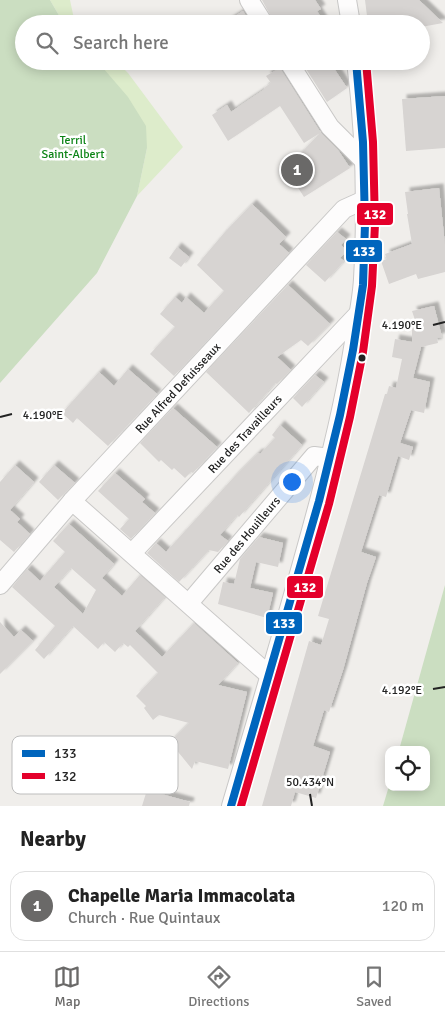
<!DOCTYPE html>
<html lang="en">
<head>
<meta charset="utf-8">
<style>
	:root { --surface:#fff; --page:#f2f2f2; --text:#222; --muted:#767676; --line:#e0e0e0; --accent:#6a6968 }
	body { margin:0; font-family:Signika,sans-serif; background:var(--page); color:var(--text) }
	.controls { position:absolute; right:15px; bottom:15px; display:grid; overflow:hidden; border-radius:10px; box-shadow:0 2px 12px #0003 }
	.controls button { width:45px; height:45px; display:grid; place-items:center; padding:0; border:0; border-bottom:1px solid var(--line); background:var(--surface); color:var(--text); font:25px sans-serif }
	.you { position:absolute; left:291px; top:481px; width:18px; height:18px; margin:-12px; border:4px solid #fff; border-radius:50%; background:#1a73e8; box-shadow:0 0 0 8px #1a73e833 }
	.badge { display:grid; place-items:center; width:32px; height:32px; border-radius:50%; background:var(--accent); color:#fff; font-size:16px; font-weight:700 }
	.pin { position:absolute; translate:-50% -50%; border:2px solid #fff; box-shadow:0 1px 5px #0006 }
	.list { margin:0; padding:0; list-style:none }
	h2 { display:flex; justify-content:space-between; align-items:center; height:65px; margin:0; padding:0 20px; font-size:21px }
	h2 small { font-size:16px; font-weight:400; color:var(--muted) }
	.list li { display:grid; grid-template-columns:32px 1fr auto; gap:15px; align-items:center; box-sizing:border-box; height:70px; margin:0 10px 10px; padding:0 10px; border:1px solid var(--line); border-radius:15px }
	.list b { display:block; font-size:19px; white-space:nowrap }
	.list p { margin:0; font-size:16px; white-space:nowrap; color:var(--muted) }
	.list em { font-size:16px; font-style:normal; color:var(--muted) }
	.icon { flex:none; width:28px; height:28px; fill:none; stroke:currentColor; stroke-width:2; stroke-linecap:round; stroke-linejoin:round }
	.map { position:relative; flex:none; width:445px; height:806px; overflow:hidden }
	.search { position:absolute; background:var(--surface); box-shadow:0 2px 12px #0003; left:15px; right:15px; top:15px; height:55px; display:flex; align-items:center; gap:12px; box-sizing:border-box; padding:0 18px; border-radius:28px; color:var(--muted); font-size:19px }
	.sheet { height:145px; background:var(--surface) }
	nav { display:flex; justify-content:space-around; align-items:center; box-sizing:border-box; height:70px; border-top:1px solid var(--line); background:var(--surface); font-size:14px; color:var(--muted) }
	nav a { display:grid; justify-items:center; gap:2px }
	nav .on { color:var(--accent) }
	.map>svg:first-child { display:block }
</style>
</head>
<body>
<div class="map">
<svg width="445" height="806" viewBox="0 0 445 806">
	<defs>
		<filter id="shadow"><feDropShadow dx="4.5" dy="-4.5" stdDeviation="1" flood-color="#0004"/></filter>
	</defs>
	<rect width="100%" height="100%" fill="#f0eeeb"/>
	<g fill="#ddeccb">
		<path d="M50,0H70L74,19L78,24H64Z"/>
		<path d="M97,61H116L128,73L183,147L137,196L147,148Z"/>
	</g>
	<g fill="#cbdec1">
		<path d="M0,0H50L64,24H24V61H97L128,97L146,126L147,148L137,196L97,273L0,383Z"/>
		<path d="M445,585V806H383L389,786L426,787V750H399Z"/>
	</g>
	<g fill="#d7d4d2" fill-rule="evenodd" filter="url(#shadow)">
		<path d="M262,0H315L321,9L317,11L325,24H275Z"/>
		<path d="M365,0H419L443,23L421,27V24H368Z"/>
		<path d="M243,11L251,24H223Z"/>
		<path d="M301,61H329L347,88L327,102Z"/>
		<path d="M280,68L321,133L338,150L350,168L304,197L286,169L320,133L304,143L280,106L228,141L212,115L227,105L231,112L265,89L264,88L271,83L266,76Z"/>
		<path d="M445,96V148L406,151L402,99Z"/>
		<path d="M439,188L445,245V272L418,279L416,274L389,284L381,261L387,259L385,254L412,244L407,214H408L405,192Z"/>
		<path d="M252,204L286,237L279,244L289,253L174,376L150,354L175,327L160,314L175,297L182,303L186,297L204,313L224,291L197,265L225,232Z"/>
		<path d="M337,232L346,239L341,245L347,251L340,258L344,261L325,282L306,265Z"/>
		<path d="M177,247L189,257L181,267L169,258Z"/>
		<path d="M288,285L330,324L308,346L301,340L277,357L291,370L277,384L275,383L249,413L206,372Z"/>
		<path d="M434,306L442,337L437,338L438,343L421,347L413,378L430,382L424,413L411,410L400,443L413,447L409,460L398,456L386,497L379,495L361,552L376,557L367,583L343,670L329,712L324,710L313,746L330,752L316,798L295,792L291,806H262L309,641L321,645L329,619L318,616L385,394H387L389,386L396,388L402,359L392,357L395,339L412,342V328L416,323L412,311Z"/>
		<path d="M128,369L157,394L108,446L77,418L73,423L62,413L99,372L114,386Z"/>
		<path d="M315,375L324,382L302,407L293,398Z"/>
		<path d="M173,408L217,447L193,473L191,472L185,478L174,468L172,470L161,460L159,462L140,443Z"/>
		<path d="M280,425L302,445L239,517L237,515L220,535L228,541L218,552L209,550L179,582L147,553L156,543L166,552L235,476L258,453L260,454L275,438L272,435Z"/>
		<path d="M15,465L34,482L10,510L20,519L17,522L30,534L14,552L0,540V482Z"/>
		<path d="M54,465L75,483L58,500L39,482Z"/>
		<path d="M115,473L145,499L142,502L155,513L131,539L120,529L129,519L98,491Z"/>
		<path d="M69,524L114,564L102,578L122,596L140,575L165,597L135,631L162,657L194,623L238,663L218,685L247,692L228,769L195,761L192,769L170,742L189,723L159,715L153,720L144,708L146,706L136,696L158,673L130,645L128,647L123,643L115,652L104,642L98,649L73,626L44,659L35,650L55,626L12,587L27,569L40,581L65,552L53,541ZM71,568L96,590L83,614L54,587Z"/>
		<path d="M259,537L283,543L278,567L256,562L250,588L273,593L267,618L218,604L223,582L234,584L240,559Z"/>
		<path d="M0,622L14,637L21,630L33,641L0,674Z"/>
		<path d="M147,790L190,802L189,806H142Z"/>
	</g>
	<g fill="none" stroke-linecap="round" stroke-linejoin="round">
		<g stroke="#c9c8c7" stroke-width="20">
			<g id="street">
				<path d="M249,0L264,24"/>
				<path d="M347,0L351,24"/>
				<path d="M288,61L330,127L365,162"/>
				<path d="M72,501L270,676"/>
				<path d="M132,553L358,314"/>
				<path d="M0,585L72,501L344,209L364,200"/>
				<path d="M189,603L314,456L330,458"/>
				<path d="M231,806C261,705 292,603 319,501C334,444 348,387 356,328C359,312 362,296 363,279C367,206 365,133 356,61"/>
			</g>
		</g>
		<use href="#street" stroke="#fdfcfc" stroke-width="18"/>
		<g stroke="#fff" stroke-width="11">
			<path id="bus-1" d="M231,806L319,501L340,415L353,350L363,285L365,224L363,142L356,61"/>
		</g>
		<g stroke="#fff" stroke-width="11">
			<path id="bus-2" d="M241,806L329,504L350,417L363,352L372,286L375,224L373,142L366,61"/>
		</g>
		<use href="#bus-1" stroke="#0065bd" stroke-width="8"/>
		<use href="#bus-2" stroke="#e4002b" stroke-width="8"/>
	</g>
	<path fill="none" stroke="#222" stroke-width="2" d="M433,325L445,322M0,417L12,414M433,689L445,687M310,794L312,806"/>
	<circle fill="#222" stroke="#fff" stroke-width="2" cx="362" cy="358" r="4.5"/>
	<g text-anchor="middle" stroke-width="5" stroke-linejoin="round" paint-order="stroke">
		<g font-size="12" fill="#0c8416" stroke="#fff">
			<text x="73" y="144">Terril<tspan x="73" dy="14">Saint-Albert</tspan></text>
		</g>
		<g font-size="12" fill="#222" stroke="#fff">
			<text transform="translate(178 388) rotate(-47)" y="4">Rue Alfred Defuisseaux</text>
			<text transform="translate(245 434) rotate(-47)" y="4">Rue des Travailleurs</text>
			<text transform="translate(247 535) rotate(-50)" y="4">Rue des Houilleurs</text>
		</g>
	</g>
	<rect x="12" y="736" width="166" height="58" rx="8" fill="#fff" stroke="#bdbdbd" stroke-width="1"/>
	<rect x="22" y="750" width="23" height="7" fill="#0065bd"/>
	<rect x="22" y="773" width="23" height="6" fill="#e4002b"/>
	<g font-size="14" fill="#222">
		<text x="54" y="758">133</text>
		<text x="54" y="781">132</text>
	</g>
	<g font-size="12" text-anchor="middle" fill="#222" stroke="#fff" stroke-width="5" stroke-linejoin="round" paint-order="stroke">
		<text x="402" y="329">4.190°E</text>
		<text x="43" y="419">4.190°E</text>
		<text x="402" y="694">4.192°E</text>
		<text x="310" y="786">50.434°N</text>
	</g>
	<g stroke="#fff" stroke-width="2">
		<rect x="356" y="202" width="38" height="24" rx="5" fill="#e4002b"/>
		<rect x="345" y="239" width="38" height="24" rx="5" fill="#0065bd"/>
		<rect x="286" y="575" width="38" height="24" rx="5" fill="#e4002b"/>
		<rect x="265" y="611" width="38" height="24" rx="5" fill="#0065bd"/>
	</g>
	<g font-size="14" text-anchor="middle" font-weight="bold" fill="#fff">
		<text x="375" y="219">132</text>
		<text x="364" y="256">133</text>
		<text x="305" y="592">132</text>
		<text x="284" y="628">133</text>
	</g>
</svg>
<div class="controls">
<button><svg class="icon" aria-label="locate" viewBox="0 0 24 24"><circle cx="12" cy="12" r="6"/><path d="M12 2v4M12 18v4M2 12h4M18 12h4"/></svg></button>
</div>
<div class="you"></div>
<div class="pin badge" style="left:297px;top:170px">1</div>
<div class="search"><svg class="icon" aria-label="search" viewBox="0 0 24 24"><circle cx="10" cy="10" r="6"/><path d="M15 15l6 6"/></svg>Search here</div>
</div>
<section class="sheet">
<h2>Nearby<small></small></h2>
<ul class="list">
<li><span class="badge">1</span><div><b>Chapelle Maria Immacolata</b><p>Church · Rue Quintaux</p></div><em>120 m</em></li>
</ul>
</section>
<nav>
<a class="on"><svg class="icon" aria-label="map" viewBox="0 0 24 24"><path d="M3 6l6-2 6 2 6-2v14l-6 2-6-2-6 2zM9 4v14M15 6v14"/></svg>Map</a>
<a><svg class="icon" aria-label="directions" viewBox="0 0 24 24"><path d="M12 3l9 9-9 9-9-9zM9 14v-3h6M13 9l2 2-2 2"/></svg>Directions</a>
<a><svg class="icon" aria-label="saved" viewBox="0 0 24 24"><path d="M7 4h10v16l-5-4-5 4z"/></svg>Saved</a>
</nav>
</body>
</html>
